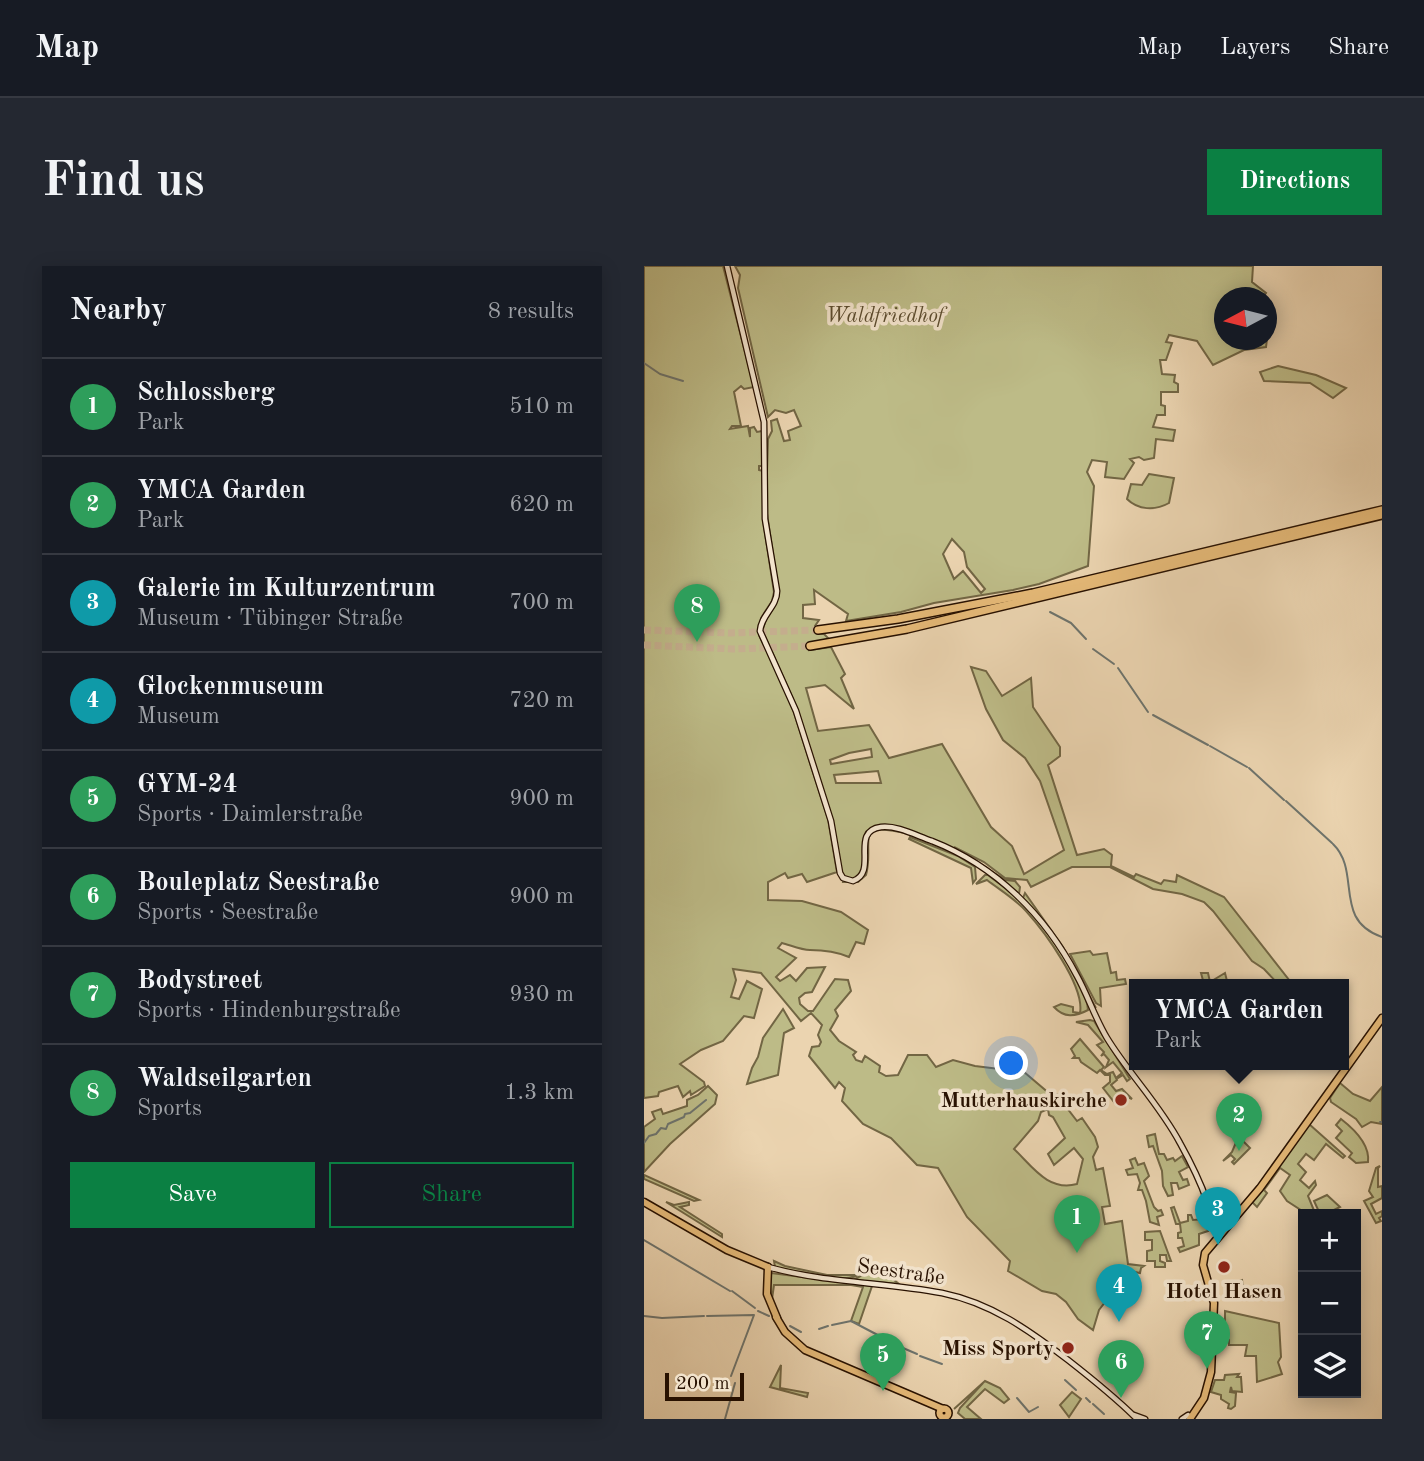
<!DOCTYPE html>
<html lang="en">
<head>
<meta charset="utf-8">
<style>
	:root { --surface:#171b24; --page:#242831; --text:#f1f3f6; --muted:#9ea1a6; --line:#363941; --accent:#0b8043 }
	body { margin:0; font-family:"Old Standard TT",serif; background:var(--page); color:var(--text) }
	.controls { position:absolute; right:21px; bottom:21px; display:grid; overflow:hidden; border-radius:0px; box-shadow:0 4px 18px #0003 }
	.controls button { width:63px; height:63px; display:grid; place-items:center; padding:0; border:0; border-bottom:2px solid var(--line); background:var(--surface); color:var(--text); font:35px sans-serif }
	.compass { position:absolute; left:570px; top:21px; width:63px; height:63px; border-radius:50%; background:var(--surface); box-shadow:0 4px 18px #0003; rotate:263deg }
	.scale { position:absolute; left:21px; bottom:18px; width:79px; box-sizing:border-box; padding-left:7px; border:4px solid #281100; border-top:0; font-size:19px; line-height:24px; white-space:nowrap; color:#281100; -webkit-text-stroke:5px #f2e3cc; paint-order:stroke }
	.you { position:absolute; left:368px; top:798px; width:24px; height:24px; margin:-18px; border:5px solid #fff; border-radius:50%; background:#1a73e8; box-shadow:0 0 0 10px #1a73e833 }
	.badge { display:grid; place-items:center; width:46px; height:46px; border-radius:50%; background:var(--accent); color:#fff; font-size:23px; font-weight:700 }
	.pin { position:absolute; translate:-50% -58px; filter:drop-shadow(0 2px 4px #0008) }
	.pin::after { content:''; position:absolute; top:37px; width:24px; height:21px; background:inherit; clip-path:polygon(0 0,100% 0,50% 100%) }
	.popup { position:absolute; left:485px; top:713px; width:220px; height:91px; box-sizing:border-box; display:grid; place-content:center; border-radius:0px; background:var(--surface); filter:drop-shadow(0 2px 5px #0005); font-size:23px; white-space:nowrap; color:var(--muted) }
	.popup b { font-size:26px; color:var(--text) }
	.popup::after { content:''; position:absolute; left:50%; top:100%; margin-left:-14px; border:14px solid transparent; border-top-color:var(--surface) }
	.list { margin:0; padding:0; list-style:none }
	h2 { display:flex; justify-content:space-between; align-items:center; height:91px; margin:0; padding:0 28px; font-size:30px }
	h2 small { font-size:23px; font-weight:400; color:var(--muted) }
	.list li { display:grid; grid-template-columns:46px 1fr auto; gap:21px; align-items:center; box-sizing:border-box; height:98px; padding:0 28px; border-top:2px solid var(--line) }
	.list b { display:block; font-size:26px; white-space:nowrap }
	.list p { margin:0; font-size:23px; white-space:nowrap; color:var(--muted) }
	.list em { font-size:23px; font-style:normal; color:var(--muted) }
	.actions { display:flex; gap:14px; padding:21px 28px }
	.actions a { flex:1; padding:16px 0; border:2px solid var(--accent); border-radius:0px; text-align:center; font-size:24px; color:var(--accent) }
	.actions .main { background:var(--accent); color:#fff }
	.icon { flex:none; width:38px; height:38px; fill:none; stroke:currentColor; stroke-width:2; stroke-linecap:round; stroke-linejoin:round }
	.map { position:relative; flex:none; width:738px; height:1153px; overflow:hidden; border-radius:0px }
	header { display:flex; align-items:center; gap:42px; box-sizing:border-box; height:98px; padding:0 35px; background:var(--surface); border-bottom:2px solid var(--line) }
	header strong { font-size:33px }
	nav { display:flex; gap:38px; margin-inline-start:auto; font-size:24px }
	.intro { display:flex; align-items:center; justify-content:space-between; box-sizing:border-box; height:168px; padding:0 42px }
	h1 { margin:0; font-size:49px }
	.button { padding:18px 32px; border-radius:0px; background:var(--accent); color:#fff; font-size:24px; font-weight:700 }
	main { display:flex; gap:42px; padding:0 42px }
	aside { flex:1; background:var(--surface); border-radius:0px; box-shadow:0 4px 18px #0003 }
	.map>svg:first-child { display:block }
</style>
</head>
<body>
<header>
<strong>Map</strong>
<nav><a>Map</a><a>Layers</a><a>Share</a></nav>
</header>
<div class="intro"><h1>Find us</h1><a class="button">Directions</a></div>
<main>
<aside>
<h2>Nearby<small>8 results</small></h2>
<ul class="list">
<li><span class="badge" style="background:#2e9e5b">1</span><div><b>Schlossberg</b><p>Park</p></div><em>510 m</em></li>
<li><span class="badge" style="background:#2e9e5b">2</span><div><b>YMCA Garden</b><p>Park</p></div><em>620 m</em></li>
<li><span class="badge" style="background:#0f9aa8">3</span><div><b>Galerie im Kulturzentrum</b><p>Museum · Tübinger Straße</p></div><em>700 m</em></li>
<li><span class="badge" style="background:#0f9aa8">4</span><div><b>Glockenmuseum</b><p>Museum</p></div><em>720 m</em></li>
<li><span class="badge" style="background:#2e9e5b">5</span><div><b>GYM-24</b><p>Sports · Daimlerstraße</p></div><em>900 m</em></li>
<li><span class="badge" style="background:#2e9e5b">6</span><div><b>Bouleplatz Seestraße</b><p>Sports · Seestraße</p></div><em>900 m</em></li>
<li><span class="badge" style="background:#2e9e5b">7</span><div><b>Bodystreet</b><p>Sports · Hindenburgstraße</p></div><em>930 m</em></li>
<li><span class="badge" style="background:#2e9e5b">8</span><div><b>Waldseilgarten</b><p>Sports</p></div><em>1.3 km</em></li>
</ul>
<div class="actions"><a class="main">Save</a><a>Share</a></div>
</aside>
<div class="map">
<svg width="738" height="1153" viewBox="0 0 738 1153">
	<rect width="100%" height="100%" fill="#ebd4b0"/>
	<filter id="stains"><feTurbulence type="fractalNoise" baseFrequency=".00286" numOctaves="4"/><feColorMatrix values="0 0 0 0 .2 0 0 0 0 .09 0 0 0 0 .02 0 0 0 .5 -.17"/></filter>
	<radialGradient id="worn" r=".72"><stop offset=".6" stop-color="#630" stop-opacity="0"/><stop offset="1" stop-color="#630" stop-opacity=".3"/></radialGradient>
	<g fill="#bdbb87" stroke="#726644" stroke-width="2" fill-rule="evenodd">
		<path d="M0,0H79L110,121L100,123L97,120L90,126L97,160H88L86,163L104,160L106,171V162L110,161L113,166L118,165L119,200H115V204L119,205V254L130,326L128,335L117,352L115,369L144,428L184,553L193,606L163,616L158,608L144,612L141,607L124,616V634L158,635L197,646L224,664L220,678L212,676L205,691C191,685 180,684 166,684C157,684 146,679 138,677L134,682L152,692L132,711L136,715L146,709L152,715L163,702L181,701L168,726L161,727L155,732L156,738L164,745H169L191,713L204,714L207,725L191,744L194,750L186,764L195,775L212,786L209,789L212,794L218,796L221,790L236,800L235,806L242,810L254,809L264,789H283L292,801L309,794L331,800L380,806L406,828L444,831L445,836L424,838L423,842L433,855L438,852L451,871L454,881L449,891L452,904L459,902L466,940L458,941L461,958L478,955L484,998L500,1000L497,1002L496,1007L481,1004L479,1020L476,1019L474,1024L477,1026L475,1033L465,1031L455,1044L449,1064L434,1053L422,1036L412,1028L398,1025L364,1005L366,995L323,951L294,902L273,899L247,872L219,858L198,835L201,822L195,816L191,822L165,790L168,781L175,780L177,776L174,769L178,759L167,747L157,755L117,707L89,703L92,714L87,731L95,733L103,715L118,723L110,752L100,750L79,775L57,784L36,798L60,816L61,820L47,829L46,825L39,831L34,820L15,826L14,830L0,832ZM404,843L405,849L409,851L421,872L404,888L410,899L430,882L439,893L433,918C404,926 388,900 370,883L394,855L397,846Z"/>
		<path d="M91,0H609L608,16L622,27L619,31L580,32V74H622L624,65L622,81L600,84L569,99L553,75L525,69L522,76L528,77L522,94H516L518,108L531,109L530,116L534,118V126H517V139L521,140V149H513L509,161L531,164L529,175L512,173L510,192L500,194L495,191L486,193L490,197L480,213L461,211L463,196L448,194L443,206L450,220L444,300L395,318L369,324L290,337L257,346L202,355L204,348L170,324L171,338L159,339V352L175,354L171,360L172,367L180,368L185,373L164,377L165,384L187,381L201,408L197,412L210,443L181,419L162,422L174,465L225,459L245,492L298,478L347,561L368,580L380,608L420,584L396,515L381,492L359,474L342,443L327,401L342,405L358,430L387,412L389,441L416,481V490L404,499L433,589L460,583L468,589L467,600L490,611L492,608L517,618L520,614L532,616L533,609L580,631L649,719H635L620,703L608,695L569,645L560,636L538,628L509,623L466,601H428L387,621L383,614L361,612L340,596L310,581L361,614L371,615L376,621L375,628L330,594L265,565L264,568C207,554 231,576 222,609L214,616H199L200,610L196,602L188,553L153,442L119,366C119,351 132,343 135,328L122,241L124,173L128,165L127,155L133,153L140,175L146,174L144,165L157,160L150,144L142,147L131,144L124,151L94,22L96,9ZM308,273L320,286L323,301L341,323L337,327L319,305L310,313L299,288ZM227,483L228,491L187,498L186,494L205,487ZM234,505L237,517H192L190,509Z"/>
		<path d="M634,100L672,109L702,122L689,132L666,117L620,115L616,106Z"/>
		<path d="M505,208L530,212L525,237C511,245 494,244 483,233L487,218L498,219Z"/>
		<path d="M266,571L314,590L331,601L332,613L329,617L327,602L265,573Z"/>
		<path d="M341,609H344C354,617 365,624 375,633C395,652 443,718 444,744C431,751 420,752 410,741L417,738L429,741V746L436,747C441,720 400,665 382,645C371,633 356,624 343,614L332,618Z"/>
		<path d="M381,627L419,681L452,742L430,702L379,632Z"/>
		<path d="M446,685L449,689L463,687L467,707L472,706L473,714L481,713L482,718L456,722L457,740L452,737L426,688Z"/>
		<path d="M557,707H564L566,716L581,707L584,719H557L560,718Z"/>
		<path d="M139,743L150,762L140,767L134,809L103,818L108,802L114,791L119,772Z"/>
		<path d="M446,754L450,755L486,813L483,815L479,809L474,812L473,811L478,807L469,796L462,801L465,794L460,788L457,790L460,786L453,779L459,776L444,759L432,756Z"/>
		<path d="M436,773L460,801L457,804L463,808L469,806L473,814L467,819L472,825L478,823L488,833L479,829L473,831L470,836L459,822L466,816V809H461L456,804L453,807L437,796L435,792H429L431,790L427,783Z"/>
		<path d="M696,817L709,828L726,835L738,821V858L727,856L718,861L712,853L687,836L686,832Z"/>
		<path d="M64,820L73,829L71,838L26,878L0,906V861L11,853L8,846L17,843L19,848L43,840V834L54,829Z"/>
		<path d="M697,853C710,863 726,879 724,896L712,897L705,891L708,887L692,872L698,865L692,859Z"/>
		<path d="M665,858L701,890L699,892L682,878L670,894L662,888L654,898L662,906L656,914L665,922L671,915L672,919L664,930L671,947L663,948L643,935L636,925L646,909L636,902L620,924L623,927L613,941L608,936Z"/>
		<path d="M511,868L515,888H520L523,894L529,892L531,895L538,890L544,901L535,906L539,914L543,913L545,919L535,923L533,917H527L529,929L524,930L519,920L518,905L509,880L505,881L503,870Z"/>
		<path d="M593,874H598L606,882L590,898L588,896L591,893L587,889L579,895L588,886Z"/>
		<path d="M491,892L494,899L500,897L505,910L500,915L510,941L514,945L517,944L519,949L513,951L515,959L506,956L502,935L498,924H494L496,917L493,908L484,909L482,904L489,902L486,894Z"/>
		<path d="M736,900L734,902V921L738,920V932L727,938L732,948L738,945V950L735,952L737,955L732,957L720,935L729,931L725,925L732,902Z"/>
		<path d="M0,909L55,934L50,935L0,913Z"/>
		<path d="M683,929L696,941L682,948H676L670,935Z"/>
		<path d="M22,936L30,939L45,936V939L36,941L78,968V971Z"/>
		<path d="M530,941L536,957L544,955V949H547L549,954L561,953L564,965L555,968V979L536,986L534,982L540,980L538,972H534V967L537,966L536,958H532L527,942Z"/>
		<path d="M516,965L527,995H523L522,989H516V995L521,997V1001H511V995H503V985L508,984V974H501V966Z"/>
		<path d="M130,995L141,1000L183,1009H215C190,1019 156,1006 131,1001Z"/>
		<path d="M240,1006L255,1018L209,1014L222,1007Z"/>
		<path d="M127,1007L228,1020L215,1058L207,1055L219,1021L207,1019H130L128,1033L125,1017Z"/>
		<path d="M598,1014L601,1033L581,1031V1020Z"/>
		<path d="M581,1045L635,1057L637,1091L634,1096L638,1108L613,1116L612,1090H601L603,1079H585V1074L581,1070Z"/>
		<path d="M137,1099L136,1122L164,1127L163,1131L126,1121Z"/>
		<path d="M595,1108L593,1111H597L598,1126L588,1125L587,1121L586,1126L592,1127L591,1140L587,1143L584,1142L585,1138L577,1133V1129L567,1126L571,1114H580L581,1109Z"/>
		<path d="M341,1115L356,1122L365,1133L360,1137L341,1123L323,1141L337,1153H321L314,1147L316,1142L339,1117L310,1143Z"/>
		<path d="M428,1126L437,1133L425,1151L416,1139Z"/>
	</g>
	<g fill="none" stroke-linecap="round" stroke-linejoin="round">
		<g stroke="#6e746d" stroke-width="2">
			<path d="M0,97L16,108L39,115"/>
			<path d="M406,346L427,357L442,373"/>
			<path d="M449,383L470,398"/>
			<path d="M474,402L504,446"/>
			<path d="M509,449L564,479"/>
			<path d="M566,480L603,501"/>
			<path d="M605,502L640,534"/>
			<path d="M642,535L688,577"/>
			<path d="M689,578C718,606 688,654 738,671"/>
			<path d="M736,856H738"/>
			<path d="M0,877L5,870L12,868L17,862L22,863L24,858L40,851L41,848L46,847L62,834"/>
			<path d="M0,974L86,1025"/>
			<path d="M88,1025L111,1042"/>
			<path d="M114,1045L125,1050"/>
			<path d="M0,1050L18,1052L60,1050"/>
			<path d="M63,1050L110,1049L87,1110"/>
			<path d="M188,1059L207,1055L249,1077"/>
			<path d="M146,1060L157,1066"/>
			<path d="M175,1063L184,1060"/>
			<path d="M252,1079L273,1088"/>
			<path d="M276,1090L298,1098"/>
			<path d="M421,1114L432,1124"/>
			<path d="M373,1132L385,1146L394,1141"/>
			<path d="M442,1132L446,1136"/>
			<path d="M449,1138L460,1148"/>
			<path d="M81,1153L91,1117"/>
		</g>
		<g stroke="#c4ad8d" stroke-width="7" stroke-dasharray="7 3.5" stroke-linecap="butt">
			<path d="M0,364L85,367L174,364"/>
			<path d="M0,379L90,383L166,380"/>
		</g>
		<g stroke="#281100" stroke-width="7">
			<g id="secondary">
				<path d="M83,0L120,156L121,253L133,325C133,341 117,349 116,365L152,445L187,555L196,607L199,612L209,615C235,606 205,565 237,561C253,559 273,570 288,575C352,600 401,649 433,710C444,730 451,752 463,772C485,808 516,839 536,877C546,895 556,915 563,935C568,946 568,960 575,969"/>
				<path d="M124,1001C181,1017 241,1016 298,1027C347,1037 385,1064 424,1094C447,1112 472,1132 493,1153"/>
				<path d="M490,1149L501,1153"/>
				<path d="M538,1153L544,1149"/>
			</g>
		</g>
		<g stroke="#281100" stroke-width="9">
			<g id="primary">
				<path d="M0,936L83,984L124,1001"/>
				<path d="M124,1001L123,1028L133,1052"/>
				<path d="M132,1051L141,1066L161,1084L299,1143"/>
				<circle cx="300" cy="1147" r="4.5"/>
				<path d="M546,1153L560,1132L567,1106L570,1037L559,999L561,987L616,922L738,752"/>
			</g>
		</g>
		<g stroke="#281100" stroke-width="10">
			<g id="motorway">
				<path d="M174,364L254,353L389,327L738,244"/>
				<path d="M166,380L263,363L738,249"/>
			</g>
		</g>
		<use href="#secondary" stroke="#f2e3cc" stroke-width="4.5"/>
		<use href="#primary" stroke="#e6ba78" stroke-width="6"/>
		<use href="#motorway" stroke="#e6ba78" stroke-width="7"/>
	</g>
	<g fill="#8f2418" stroke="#f2e3cc" stroke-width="2.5">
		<circle cx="477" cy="834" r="7"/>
		<circle cx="580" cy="1001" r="7"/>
		<circle cx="424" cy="1082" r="7"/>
	</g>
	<g text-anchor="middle" stroke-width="7" stroke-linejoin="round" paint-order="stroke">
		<g font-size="21" font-style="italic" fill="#5c4c2f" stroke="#f2e3cc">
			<text x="241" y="56">Waldfriedhof</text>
		</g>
		<g font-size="21" font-weight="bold" fill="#281100" stroke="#f2e3cc" text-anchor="end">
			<text x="463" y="841">Mutterhauskirche</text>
			<text x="580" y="1032" text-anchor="middle">Hotel Hasen</text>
			<text x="410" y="1089">Miss Sporty</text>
		</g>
		<g font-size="21" fill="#281100" stroke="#f2e3cc">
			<text transform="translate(257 1005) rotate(8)" y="7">Seestraße</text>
		</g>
	</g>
	<rect width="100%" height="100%" filter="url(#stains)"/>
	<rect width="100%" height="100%" fill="url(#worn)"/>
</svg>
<div class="controls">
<button>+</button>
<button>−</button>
<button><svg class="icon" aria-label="layers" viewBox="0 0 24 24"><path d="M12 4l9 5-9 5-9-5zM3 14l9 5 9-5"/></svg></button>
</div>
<svg class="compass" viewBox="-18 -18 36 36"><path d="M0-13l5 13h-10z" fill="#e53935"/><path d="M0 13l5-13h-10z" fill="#9ea1a6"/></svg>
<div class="scale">200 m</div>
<div class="you"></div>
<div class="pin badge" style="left:433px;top:987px;background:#2e9e5b">1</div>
<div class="pin badge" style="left:595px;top:885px;background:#2e9e5b">2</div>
<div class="popup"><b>YMCA Garden</b>Park</div>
<div class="pin badge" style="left:574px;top:979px;background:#0f9aa8">3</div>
<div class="pin badge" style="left:475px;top:1056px;background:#0f9aa8">4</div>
<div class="pin badge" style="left:239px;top:1125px;background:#2e9e5b">5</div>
<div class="pin badge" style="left:477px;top:1132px;background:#2e9e5b">6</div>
<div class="pin badge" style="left:563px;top:1103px;background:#2e9e5b">7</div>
<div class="pin badge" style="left:53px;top:376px;background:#2e9e5b">8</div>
</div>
</main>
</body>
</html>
